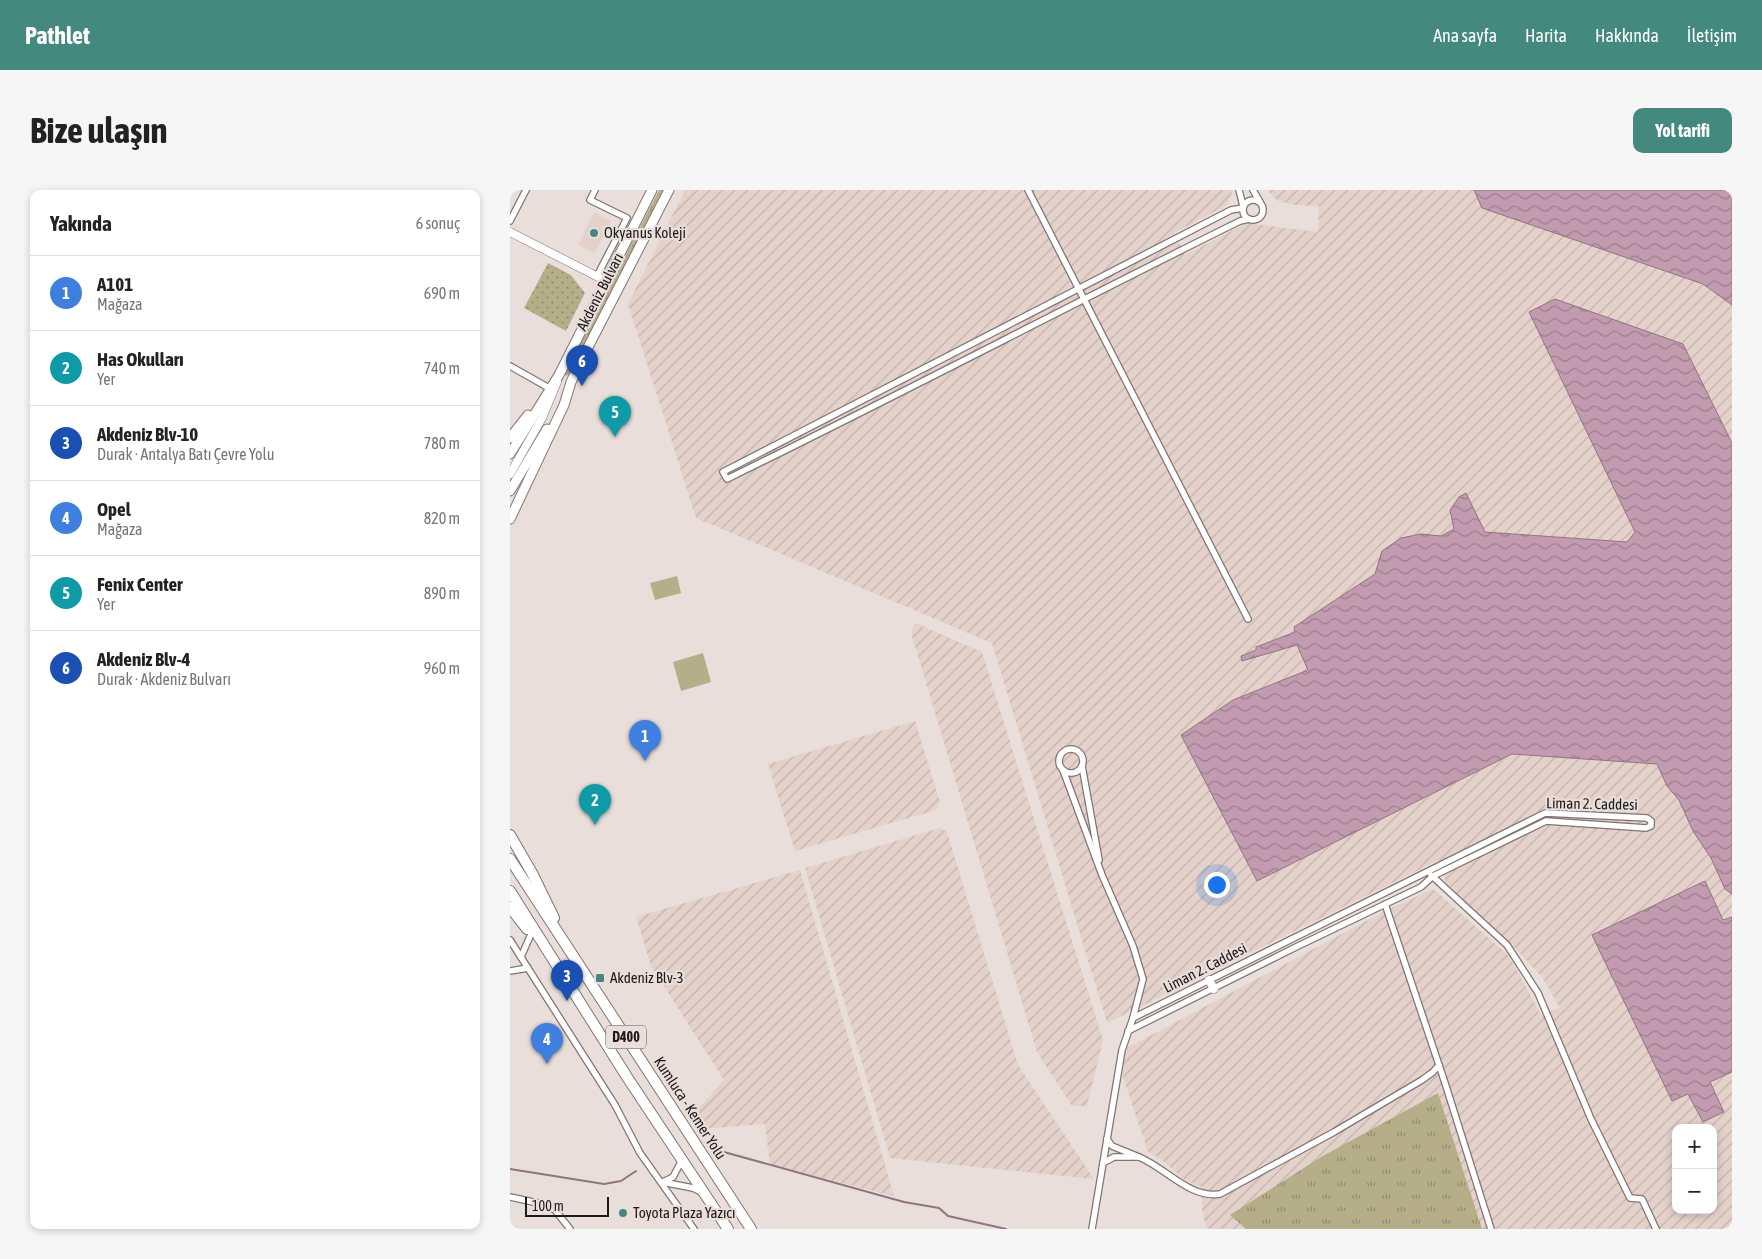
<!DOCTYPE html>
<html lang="tr">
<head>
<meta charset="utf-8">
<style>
	:root { --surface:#fff; --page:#f6f6f6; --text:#222; --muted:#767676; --line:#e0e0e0; --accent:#44897d }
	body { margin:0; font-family:"Asap Condensed",sans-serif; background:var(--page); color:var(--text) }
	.controls { position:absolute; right:15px; bottom:15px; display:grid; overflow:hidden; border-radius:10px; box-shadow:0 2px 8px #0003 }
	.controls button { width:45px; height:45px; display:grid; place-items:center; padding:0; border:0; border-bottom:1px solid var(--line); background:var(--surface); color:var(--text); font:25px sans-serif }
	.scale { position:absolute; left:15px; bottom:12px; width:84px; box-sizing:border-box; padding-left:5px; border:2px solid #1e1a19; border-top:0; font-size:14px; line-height:18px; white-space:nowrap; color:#1e1a19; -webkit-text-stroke:4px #e9deda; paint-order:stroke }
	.you { position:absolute; left:706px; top:694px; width:18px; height:18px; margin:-12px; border:4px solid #fff; border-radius:50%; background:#1a73e8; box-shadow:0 0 0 8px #1a73e833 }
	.badge { display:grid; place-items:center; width:32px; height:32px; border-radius:50%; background:var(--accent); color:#fff; font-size:16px; font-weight:700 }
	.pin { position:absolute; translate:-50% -41px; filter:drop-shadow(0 1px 2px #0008) }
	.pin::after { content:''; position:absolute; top:26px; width:18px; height:15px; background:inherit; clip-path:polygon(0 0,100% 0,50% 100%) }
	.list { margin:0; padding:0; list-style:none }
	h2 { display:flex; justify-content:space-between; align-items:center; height:65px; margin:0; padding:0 20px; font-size:21px }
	h2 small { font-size:16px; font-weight:400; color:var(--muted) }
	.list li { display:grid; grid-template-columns:32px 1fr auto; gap:15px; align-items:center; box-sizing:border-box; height:75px; padding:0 20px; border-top:1px solid var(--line) }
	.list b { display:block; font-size:19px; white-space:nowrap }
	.list p { margin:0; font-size:16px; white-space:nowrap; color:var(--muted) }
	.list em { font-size:16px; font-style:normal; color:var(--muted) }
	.map { position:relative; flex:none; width:1222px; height:1039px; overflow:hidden; border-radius:10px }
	header { display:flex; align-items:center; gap:30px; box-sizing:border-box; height:70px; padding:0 25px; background:var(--accent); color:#fff }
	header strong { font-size:24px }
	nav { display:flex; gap:28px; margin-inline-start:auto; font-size:18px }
	.intro { display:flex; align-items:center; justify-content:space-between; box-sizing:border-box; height:120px; padding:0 30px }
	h1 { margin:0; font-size:35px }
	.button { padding:12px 22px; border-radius:10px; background:var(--accent); color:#fff; font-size:18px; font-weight:700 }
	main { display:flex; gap:30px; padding:0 30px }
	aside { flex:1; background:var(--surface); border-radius:10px; box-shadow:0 2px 8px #0003 }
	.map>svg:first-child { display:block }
</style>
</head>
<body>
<header>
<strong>Pathlet</strong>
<nav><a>Ana sayfa</a><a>Harita</a><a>Hakkında</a><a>İletişim</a></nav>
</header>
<div class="intro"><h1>Bize ulaşın</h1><a class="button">Yol tarifi</a></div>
<main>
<aside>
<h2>Yakında<small>6 sonuç</small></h2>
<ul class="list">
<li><span class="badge" style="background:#3f7fe0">1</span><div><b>A101</b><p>Mağaza</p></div><em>690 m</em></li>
<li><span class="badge" style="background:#0f9aa8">2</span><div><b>Has Okulları</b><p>Yer</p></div><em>740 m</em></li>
<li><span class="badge" style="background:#1a4fb4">3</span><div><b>Akdeniz Blv-10</b><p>Durak · Antalya Batı Çevre Yolu</p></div><em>780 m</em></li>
<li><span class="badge" style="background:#3f7fe0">4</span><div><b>Opel</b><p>Mağaza</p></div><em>820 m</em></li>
<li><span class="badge" style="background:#0f9aa8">5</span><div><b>Fenix Center</b><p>Yer</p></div><em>890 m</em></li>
<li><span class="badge" style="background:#1a4fb4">6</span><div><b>Akdeniz Blv-4</b><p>Durak · Akdeniz Bulvarı</p></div><em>960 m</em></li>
</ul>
</aside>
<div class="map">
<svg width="1222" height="1039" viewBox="0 0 1222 1039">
	<defs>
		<pattern id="industrial-furrows" width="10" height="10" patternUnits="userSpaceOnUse" patternTransform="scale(1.25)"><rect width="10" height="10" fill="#e4d1ca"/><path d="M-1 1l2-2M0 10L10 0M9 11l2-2" fill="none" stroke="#c3b3ad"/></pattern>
		<pattern id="grass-tufts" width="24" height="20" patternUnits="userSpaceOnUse" patternTransform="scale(1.25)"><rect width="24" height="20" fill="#b6ae89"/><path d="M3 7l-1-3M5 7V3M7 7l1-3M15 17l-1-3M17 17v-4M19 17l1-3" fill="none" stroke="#938d6f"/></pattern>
		<pattern id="park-dots" width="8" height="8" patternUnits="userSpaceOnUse" patternTransform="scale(1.25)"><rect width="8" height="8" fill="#b6ae89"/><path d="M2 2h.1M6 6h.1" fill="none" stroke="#938d6f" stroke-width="1.8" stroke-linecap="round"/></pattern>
		<pattern id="water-waves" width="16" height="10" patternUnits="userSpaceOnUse" patternTransform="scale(1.25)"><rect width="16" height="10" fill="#c29baf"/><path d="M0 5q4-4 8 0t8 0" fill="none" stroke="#9d7e8e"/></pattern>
	</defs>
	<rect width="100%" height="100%" fill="#e9deda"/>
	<path fill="#e4d1ca" d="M84,22L101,31L85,63L68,55Z"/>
	<g fill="url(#industrial-furrows)" fill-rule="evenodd">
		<path d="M175,0H723L717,15L664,43L675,65L737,33L808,42L809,16L785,15L768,11L757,0H964L972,18L1193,94L1222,115V253L1173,154L1125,342L1118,352L975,342L956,304L944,339L931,346L911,344L890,348L881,354L872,361L865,384L785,437L786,441L746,456V460L732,471L787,454L798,480L723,510L747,691L1002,564L1147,574L1157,596L1169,610L1183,641L1201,668L1215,699L1222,704V727L1213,730L1195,692L1082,746L1178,904L1193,932L1200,892L1222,882V1039H700L696,1037L692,1020V997L675,990L652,970L638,962L612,884L617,858L877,720L923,699L999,766L1031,825L1050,818L1032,787L1008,761L936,693L929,670L597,833L482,453L186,328L118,114ZM1166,938H1203V1020H1166Z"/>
		<path d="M405,433L472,462L593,850L577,916H562L527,862L401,443Z"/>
		<path d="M405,531L430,612L426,620L285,661L258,574Z"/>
		<path d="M430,638L437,642L508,875L584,989L380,968L295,678Z"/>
		<path d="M290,680L384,1006L260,975L255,934L190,939L182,926L214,890L141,776L126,727Z"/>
	</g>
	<g fill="url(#grass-tufts)">
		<path d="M149,0H153L59,184L56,186L55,185L56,182Z"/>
		<path d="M928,903L972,1039H736L720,1025L811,967Z"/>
	</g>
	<path fill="url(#park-dots)" d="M38,73L61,85L75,103L56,141L14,118Z"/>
	<g fill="#b6ae89">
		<path d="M167,386L171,403L145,410L140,393Z"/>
		<path d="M193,463L201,492L171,501L163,472Z"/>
	</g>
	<g fill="url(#water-waves)" stroke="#917482">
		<path d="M964,0H1222V115L1193,94L972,18Z"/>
		<path d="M1045,109L1173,154L1222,253V704L1215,699L1201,668L1183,641L1169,610L1157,596L1147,574L1002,564L747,691L671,545L723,510L798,480L787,455L732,471L731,466L746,460V457L785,442L784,437L865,384L872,361L891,348L911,344L931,346L944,339L940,320L949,307L956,303L975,342L1117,352L1125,342L1019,122Z"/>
		<path d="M1195,691L1213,730L1222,727V882L1200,892L1214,922L1193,932L1178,904L1162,911L1082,745Z"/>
	</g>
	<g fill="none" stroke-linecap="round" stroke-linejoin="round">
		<g stroke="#917482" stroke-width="2">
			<path d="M214,962L394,1012L429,1018L438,1026L496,1039"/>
			<path d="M0,979L94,994L111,991L126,981"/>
		</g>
		<g stroke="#7f7572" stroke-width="8">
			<g id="street">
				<path d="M85,0L80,10L117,28L87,86"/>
				<path d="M518,0L738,429"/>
				<path d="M729,0L733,16"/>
				<path d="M743,0L750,12"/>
				<circle cx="743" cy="20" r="10"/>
				<path d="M733,18L721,20L213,282L217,289C389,205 558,116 730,31L739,29"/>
				<path d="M0,31L16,0"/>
				<path d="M0,176L39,198"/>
				<circle cx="561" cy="571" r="12"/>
				<path d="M572,576L589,670"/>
				<path d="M553,580L592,685L623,756L633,789L623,828"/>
				<path d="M921,685L997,755L1028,803L1081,929L1120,1008L1132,1009L1146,1039"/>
				<path d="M875,714L935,893L981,1039"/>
				<path d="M0,750L105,915L130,963L184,1039"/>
				<path d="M11,767L21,744"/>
				<path d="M0,781L18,778"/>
				<path d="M629,967C656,978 680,1009 710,1004L824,942L912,890L923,882L929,875"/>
				<path d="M593,973L604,967H629L602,956L597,949"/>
				<path d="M152,992L183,998L191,1002"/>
				<path d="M153,992L163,987L172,970"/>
				<path d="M0,1007L37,1015L45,1020L60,1039"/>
				<path d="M582,1039L612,860L623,828L1035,623L1137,628L1141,631V636L1136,638L1036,631L923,686L911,697L786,757L618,841"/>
			</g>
		</g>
		<g stroke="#7f7572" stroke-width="9">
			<g id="secondary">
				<path d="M0,42L96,91"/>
				<path d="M0,284L32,228L47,192"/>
				<path d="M699,790L704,799"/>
			</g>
		</g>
		<g stroke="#7f7572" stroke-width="11">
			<g id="primary">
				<path d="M0,248L18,225"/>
				<path d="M0,264L49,185L142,0"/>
				<path d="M0,301L37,239"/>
				<path d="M0,329L54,215L61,192L72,169L159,0"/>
			</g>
		</g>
		<g stroke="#7f7572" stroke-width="12">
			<g id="highway">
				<path d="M0,645L22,683L44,728"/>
				<path d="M0,669L241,1039"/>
				<path d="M0,701L117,887L218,1039"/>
				<path d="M0,717L17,739"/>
			</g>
		</g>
		<use href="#street" stroke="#fff" stroke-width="5.5"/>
		<use href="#secondary" stroke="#fff" stroke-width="8"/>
		<use href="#primary" stroke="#fff" stroke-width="9"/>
		<use href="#highway" stroke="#fff" stroke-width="10"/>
	</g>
	<g fill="#44897d" stroke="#e9deda" stroke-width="2">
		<circle cx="84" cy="43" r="5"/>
		<rect x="85" y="783" width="10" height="10" rx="2.5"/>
		<circle cx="113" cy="1023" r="5"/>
	</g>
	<g text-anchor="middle" stroke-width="4.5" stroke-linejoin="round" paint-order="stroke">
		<rect fill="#e9deda" stroke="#5b5553" stroke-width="1" x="96" y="835.5" width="40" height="23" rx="4"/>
		<g font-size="14" font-weight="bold" fill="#1e1a19">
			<text x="116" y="852">D400</text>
		</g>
		<g font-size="15" fill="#1e1a19" stroke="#e9deda" text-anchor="start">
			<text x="94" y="48">Okyanus Koleji</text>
			<text x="100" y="793">Akdeniz Blv-3</text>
			<text x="123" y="1028">Toyota Plaza Yazıcı</text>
		</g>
		<g font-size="15" fill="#1e1a19" stroke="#e9deda">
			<text transform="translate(90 102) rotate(-63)" y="5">Akdeniz Bulvarı</text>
			<text transform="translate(1082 614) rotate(1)" y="5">Liman 2. Caddesi</text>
			<text transform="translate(695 778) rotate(-27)" y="5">Liman 2. Caddesi</text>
			<text transform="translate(180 918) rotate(57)" y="5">Kumluca - Kemer Yolu</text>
		</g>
	</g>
</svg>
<div class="controls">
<button>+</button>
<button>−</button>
</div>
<div class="scale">100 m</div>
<div class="you"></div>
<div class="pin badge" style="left:135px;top:571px;background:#3f7fe0">1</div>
<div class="pin badge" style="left:85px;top:635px;background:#0f9aa8">2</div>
<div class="pin badge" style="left:57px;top:811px;background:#1a4fb4">3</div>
<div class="pin badge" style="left:37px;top:874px;background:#3f7fe0">4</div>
<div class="pin badge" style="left:105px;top:247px;background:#0f9aa8">5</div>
<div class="pin badge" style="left:72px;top:196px;background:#1a4fb4">6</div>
</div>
</main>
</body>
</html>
